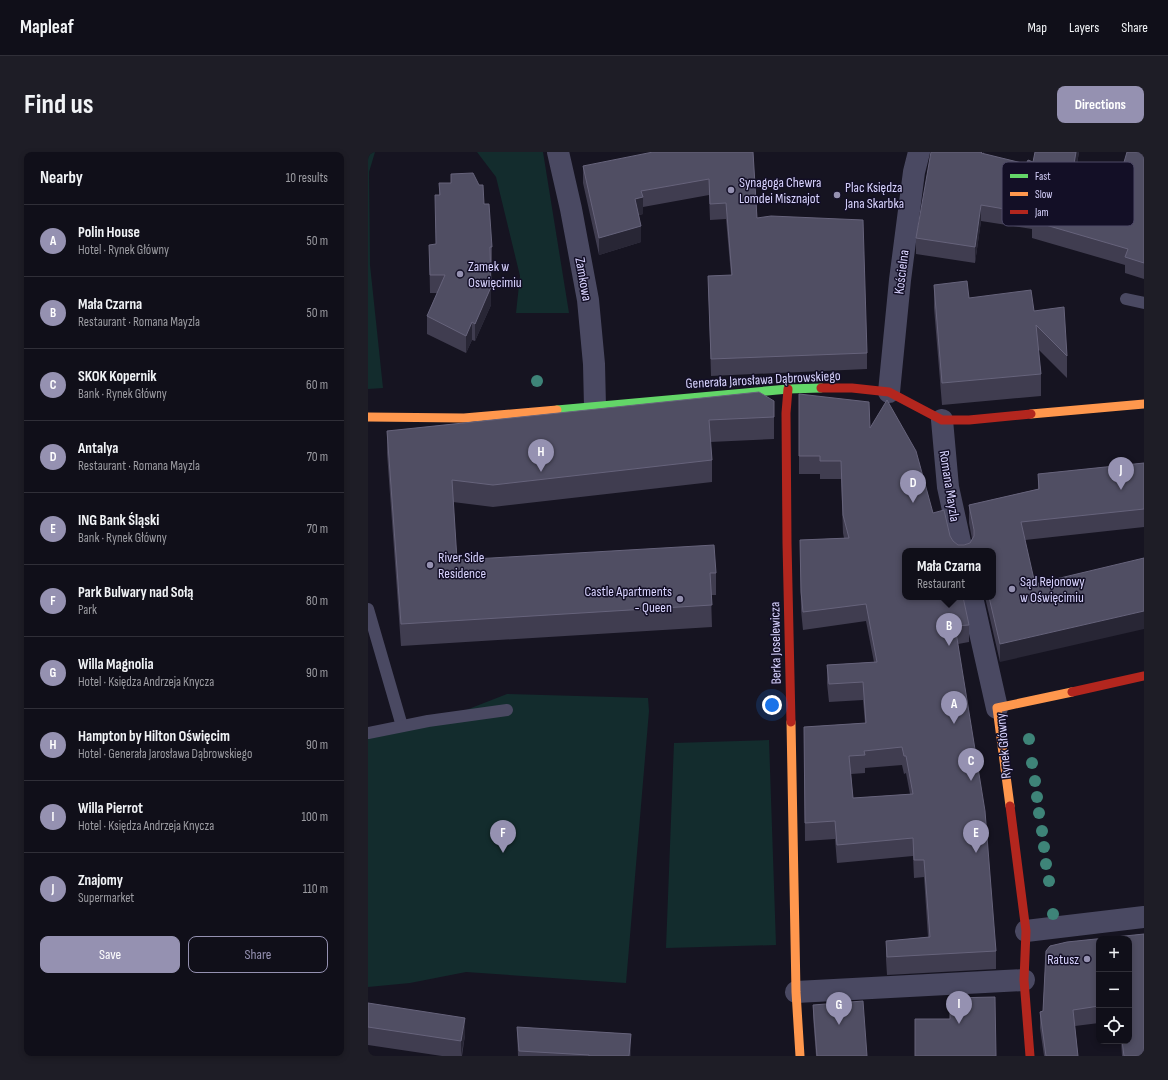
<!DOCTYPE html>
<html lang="en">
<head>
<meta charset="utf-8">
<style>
	:root { --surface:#100f19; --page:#1e1d26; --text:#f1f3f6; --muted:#9c9ca2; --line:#302f38; --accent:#9591b1 }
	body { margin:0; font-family:"Sofia Sans Condensed",sans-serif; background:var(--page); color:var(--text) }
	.controls { position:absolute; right:12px; bottom:12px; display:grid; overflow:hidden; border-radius:8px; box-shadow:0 2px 6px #0003 }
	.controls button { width:36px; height:36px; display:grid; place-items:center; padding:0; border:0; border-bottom:1px solid var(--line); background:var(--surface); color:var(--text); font:20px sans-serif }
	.you { position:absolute; left:404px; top:553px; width:14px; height:14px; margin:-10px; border:3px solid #fff; border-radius:50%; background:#1a73e8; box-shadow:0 0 0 6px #1a73e833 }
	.badge { display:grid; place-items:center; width:26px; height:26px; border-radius:50%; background:var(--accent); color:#fff; font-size:13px; font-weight:700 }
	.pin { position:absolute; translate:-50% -33px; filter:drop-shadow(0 1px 2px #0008) }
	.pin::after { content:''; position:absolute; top:21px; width:14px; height:12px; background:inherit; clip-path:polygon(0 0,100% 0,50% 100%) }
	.popup { position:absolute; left:534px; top:396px; width:94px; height:52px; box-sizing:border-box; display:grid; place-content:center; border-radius:8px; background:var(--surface); filter:drop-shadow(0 1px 3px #0005); font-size:13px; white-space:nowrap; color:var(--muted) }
	.popup b { font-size:15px; color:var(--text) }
	.popup::after { content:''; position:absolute; left:50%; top:100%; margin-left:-8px; border:8px solid transparent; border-top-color:var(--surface) }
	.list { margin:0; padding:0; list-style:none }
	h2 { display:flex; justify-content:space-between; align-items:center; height:52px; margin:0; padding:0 16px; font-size:17px }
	h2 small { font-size:13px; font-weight:400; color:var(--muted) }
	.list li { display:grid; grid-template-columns:26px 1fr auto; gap:12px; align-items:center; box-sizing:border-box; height:72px; padding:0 16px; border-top:1px solid var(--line) }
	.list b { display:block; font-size:15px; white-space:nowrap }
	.list p { margin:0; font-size:13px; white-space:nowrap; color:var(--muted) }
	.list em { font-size:13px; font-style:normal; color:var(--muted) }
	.actions { display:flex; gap:8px; padding:12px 16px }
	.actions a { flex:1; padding:9px 0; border:1px solid var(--accent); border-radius:8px; text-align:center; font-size:14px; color:var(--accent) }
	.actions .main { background:var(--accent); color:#fff }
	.icon { flex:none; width:22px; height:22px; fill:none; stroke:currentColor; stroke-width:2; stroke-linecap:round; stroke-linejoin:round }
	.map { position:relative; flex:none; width:776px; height:904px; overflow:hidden; border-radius:8px }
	header { display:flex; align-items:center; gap:24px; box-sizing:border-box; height:56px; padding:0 20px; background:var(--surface); border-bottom:1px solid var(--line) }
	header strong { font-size:19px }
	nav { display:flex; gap:22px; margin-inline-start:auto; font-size:14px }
	.intro { display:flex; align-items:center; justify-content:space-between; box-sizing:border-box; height:96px; padding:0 24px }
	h1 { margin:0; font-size:28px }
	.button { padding:10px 18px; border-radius:8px; background:var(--accent); color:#fff; font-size:14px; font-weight:700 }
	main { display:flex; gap:24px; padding:0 24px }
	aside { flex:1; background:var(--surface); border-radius:8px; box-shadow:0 2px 6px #0003 }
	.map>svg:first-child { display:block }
</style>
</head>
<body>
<header>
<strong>Mapleaf</strong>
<nav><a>Map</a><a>Layers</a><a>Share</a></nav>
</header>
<div class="intro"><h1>Find us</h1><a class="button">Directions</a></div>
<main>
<aside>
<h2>Nearby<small>10 results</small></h2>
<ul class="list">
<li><span class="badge">A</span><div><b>Polin House</b><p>Hotel · Rynek Główny</p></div><em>50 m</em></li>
<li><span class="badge">B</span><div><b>Mała Czarna</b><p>Restaurant · Romana Mayzla</p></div><em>50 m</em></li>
<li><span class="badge">C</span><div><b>SKOK Kopernik</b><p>Bank · Rynek Główny</p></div><em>60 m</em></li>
<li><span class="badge">D</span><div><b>Antalya</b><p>Restaurant · Romana Mayzla</p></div><em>70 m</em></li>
<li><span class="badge">E</span><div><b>ING Bank Śląski</b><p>Bank · Rynek Główny</p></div><em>70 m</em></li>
<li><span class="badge">F</span><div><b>Park Bulwary nad Sołą</b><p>Park</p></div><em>80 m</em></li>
<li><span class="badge">G</span><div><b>Willa Magnolia</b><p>Hotel · Księdza Andrzeja Knycza</p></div><em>90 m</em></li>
<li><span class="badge">H</span><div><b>Hampton by Hilton Oświęcim</b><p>Hotel · Generała Jarosława Dąbrowskiego</p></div><em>90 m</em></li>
<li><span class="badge">I</span><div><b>Willa Pierrot</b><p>Hotel · Księdza Andrzeja Knycza</p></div><em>100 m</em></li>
<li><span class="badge">J</span><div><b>Znajomy</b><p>Supermarket</p></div><em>110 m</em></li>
</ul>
<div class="actions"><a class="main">Save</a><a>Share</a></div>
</aside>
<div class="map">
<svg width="776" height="904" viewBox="0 0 776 904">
	<rect width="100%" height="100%" fill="#161421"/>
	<g fill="#132c2d">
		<path d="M0,0H7L1,20L2,113L15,236L0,237Z"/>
		<path d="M109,0H175L201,161H148L152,124L128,25Z"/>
		<path d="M139,542L280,546L281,559L258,831L98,820L42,831L0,835V581L75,567Z"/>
		<path d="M401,588L408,793L298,796L306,591Z"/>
	</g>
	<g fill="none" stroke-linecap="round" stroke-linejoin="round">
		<g stroke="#4a4962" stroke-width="12">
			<path d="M758,147L776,151"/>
			<path d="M0,457L34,574"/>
			<path d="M0,581L60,569L139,558"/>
		</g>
		<g stroke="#4a4962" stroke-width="22">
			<path d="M190,0L203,57L220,148L226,212L227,255"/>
			<path d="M521,240L532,128L546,20L551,0"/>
			<path d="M574,268L580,335L594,399"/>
			<path d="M604,445L629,556"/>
			<path d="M658,779L776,765"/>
			<path d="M428,840L656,828"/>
		</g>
		<path stroke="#63d668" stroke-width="9" d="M189,258L420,237L453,236"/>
		<g stroke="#ff974d" stroke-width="9">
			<path d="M663,262L776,252"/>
			<path d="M0,265L96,266L189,258"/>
			<path d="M423,570L428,840L432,904"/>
			<path d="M642,654L629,556L704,540"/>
		</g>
		<g stroke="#b3261e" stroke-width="9">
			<path d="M453,236H484L521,240L574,268H601L663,262"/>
			<path d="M420,237L418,261L419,391L423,570"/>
			<path d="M704,540L776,524"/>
			<path d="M642,654L658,779L656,828L662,904"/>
		</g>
	</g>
	<g fill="#3e8478">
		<circle cx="169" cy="229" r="6"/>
		<circle cx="661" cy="587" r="6"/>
		<circle cx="664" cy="611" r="6"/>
		<circle cx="667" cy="629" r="6"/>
		<circle cx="669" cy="645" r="6"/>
		<circle cx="671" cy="661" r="6"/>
		<circle cx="674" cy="679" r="6"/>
		<circle cx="676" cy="695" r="6"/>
		<circle cx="678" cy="712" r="6"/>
		<circle cx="681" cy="729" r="6"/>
		<circle cx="685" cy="762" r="6"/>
	</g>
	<g fill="#403d50" fill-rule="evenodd">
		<path d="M385,0L389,66L499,201V217L343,224L340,124L363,123L358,67L342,68L341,43L275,55V62L271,63L273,90L231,103L215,31V14Z"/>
		<path d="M616,0V2L658,12L665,10L667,0H711L706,31L746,44L776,0V127L757,121V113L664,86V77L613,69L607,111L548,102V86Z"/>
		<path d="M71,31L116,52L124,95V113H122L123,153L107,189L104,188L98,201L59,182V164L69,141H62L61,93L68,92L71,43Z"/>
		<path d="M566,133L601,146L666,159L699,204V226L670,197L673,222V244L574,253L566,156Z"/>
		<path d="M431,242L502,276L582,384L585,389L590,393H596L602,391L604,387L601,371V353L670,337V322L776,311V375L657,388L632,510L617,445H625V399H537L601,473V490L590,492L628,799V817L519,823L518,807V789L560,785L556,725L546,726L545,704L469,711L467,687L437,689L436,575L497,571L495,548L461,550L459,531V513L506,510L498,469L435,478L433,458L432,388L476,386L475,381L473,327H452V322H431ZM534,613L536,622L538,621L542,642L485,646L483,622L497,621V616Z"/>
		<path d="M406,249V287L342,290L344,308V330L125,355L85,350L89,408L348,421V443H343L344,475L33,494L19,301V279Z"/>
		<path d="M776,782V904H754L753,889H761V787H731V871L707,874L710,904H676L672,876V860L675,859L678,799L682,794L699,790Z"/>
		<path d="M0,851L97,883L94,904H74L0,893Z"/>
		<path d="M445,853L499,904H448L445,865Z"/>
		<path d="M149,875L263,882V904H150Z"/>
	</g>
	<g fill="#282635">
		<path d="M708,0H711L703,46V30Z"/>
		<path d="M275,45V62L267,64V47Z"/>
		<path d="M613,53V69L607,111V95Z"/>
		<path d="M273,74V90L231,103V86Z"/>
		<path d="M123,135V153L107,189V172Z"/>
		<path d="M104,170V188L98,201V184Z"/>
		<path d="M776,459V477L632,510V492Z"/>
		<path d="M97,866V883L93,904V889Z"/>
		<path d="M263,882V904H261Z"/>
	</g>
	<g fill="#504e63" stroke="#66637b" fill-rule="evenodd">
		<path d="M285,0H385L389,66L403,64L495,68L499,201L343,207L340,124L364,123L358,51L342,52L341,27L273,39L275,45L267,47L273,74L231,86L215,14Z"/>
		<path d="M563,0H614L613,1L658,12L660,8L665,10L667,0H708L703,30L746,44L759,0H776V111L757,105L760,97L664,69L666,62L613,53L607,95L548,86Z"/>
		<path d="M105,21L111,33H115L116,52H121L124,95H122L123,135L107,172L104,170L98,184L59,164L77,123H62L61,93L68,92L67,43H72L71,31H83V22Z"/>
		<path d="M599,129L601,146L663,138L666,159L696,155L699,204L668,173L673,222L574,231L566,133Z"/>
		<path d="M391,240L406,249V265L341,268L344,308L125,333L84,328L89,408L346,393L348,421H342L344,453L33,472L19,279Z"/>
		<path d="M431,242L501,250L502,276L519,248L548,299L565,361L576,358L582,384L585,389L590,393H596L602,391L606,384V378L601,353L671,337L670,322L776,311V357L653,370L667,432L776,406V459L632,492L621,445H625V399H537V445H595L601,473L587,474L617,659L628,799L519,805L518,789L562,785L556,708H546L545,686L469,693L467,669L437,671L436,575L498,571L495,530L461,532L459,513L509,510L498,452L435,460L433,440L432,388L481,386L475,363L473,309H452V304H431ZM534,595L536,604H538L545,642L485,646L481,604L497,603L496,599Z"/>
		<path d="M776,782V903H775V904H756L754,889H761V787H731V854L705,858L710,904H678L672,860L675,859L678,799L682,794L699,790Z"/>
		<path d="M627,845L628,904H547V867H582V846Z"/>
		<path d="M495,849L499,904H449L445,853Z"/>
		<path d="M0,851L97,866L93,889L0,875Z"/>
		<path d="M149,875L263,882L261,904H221V903L151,899Z"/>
	</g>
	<g fill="#9591b1" stroke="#130f26" stroke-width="1.5">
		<circle cx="363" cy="38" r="4"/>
		<circle cx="469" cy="43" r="4"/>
		<circle cx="92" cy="122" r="4"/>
		<circle cx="62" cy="413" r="4"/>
		<circle cx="644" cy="437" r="4"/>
		<circle cx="312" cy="447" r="4"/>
		<circle cx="719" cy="807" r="4"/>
	</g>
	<g text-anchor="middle" stroke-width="3" stroke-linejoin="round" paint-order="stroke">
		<g font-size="14" fill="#d9d4ff" stroke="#130f26" text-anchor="start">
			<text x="371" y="35">Synagoga Chewra<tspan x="371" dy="16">Lomdei Misznajot</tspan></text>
			<text x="477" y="40">Plac Księdza<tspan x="477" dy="16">Jana Skarbka</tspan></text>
			<text x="100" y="119">Zamek w<tspan x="100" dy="16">Oswięcimiu</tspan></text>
			<text x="70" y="410">River Side<tspan x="70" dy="16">Residence</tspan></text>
			<text x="652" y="434">Sąd Rejonowy<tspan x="652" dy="16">w Oświęcimiu</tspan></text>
			<text x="304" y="444" text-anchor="end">Castle Apartments<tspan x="304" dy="16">- Queen</tspan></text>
			<text x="711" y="812" text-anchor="end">Ratusz</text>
		</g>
		<g font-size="14" fill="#d9d4ff" stroke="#130f26">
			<text transform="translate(533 120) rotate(-83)" y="5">Kościelna</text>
			<text transform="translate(216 127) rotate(80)" y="5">Zamkowa</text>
			<text transform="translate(395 227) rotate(-3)" y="5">Generała Jarosława Dąbrowskiego</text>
			<text transform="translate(582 334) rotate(81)" y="5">Romana Mayzla</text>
			<text transform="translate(407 491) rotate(-91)" y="5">Berka Joselewicza</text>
			<text transform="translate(635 594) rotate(-95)" y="5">Rynek Główny</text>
		</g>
	</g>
	<rect x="634" y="10" width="132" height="64" rx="6" fill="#130f26" stroke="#4e4a67" stroke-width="1"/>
	<rect x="642" y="22" width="18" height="4" fill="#63d668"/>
	<rect x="642" y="40" width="18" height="4" fill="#ff974d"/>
	<rect x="642" y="58" width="18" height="4" fill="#b3261e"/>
	<g font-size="11" fill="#d9d4ff">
		<text x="667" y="28">Fast</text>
		<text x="667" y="46">Slow</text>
		<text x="667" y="64">Jam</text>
	</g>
</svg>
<div class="controls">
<button>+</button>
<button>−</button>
<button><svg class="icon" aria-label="locate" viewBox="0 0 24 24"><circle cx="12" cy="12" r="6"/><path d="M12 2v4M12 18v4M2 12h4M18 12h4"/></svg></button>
</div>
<div class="you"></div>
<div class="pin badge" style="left:586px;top:572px">A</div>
<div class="pin badge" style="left:581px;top:494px">B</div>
<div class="popup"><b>Mała Czarna</b>Restaurant</div>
<div class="pin badge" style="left:603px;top:629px">C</div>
<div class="pin badge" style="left:545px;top:351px">D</div>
<div class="pin badge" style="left:608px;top:701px">E</div>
<div class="pin badge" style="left:135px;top:701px">F</div>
<div class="pin badge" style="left:471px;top:873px">G</div>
<div class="pin badge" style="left:173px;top:320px">H</div>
<div class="pin badge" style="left:591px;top:872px">I</div>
<div class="pin badge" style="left:753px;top:338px">J</div>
</div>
</main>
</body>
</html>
